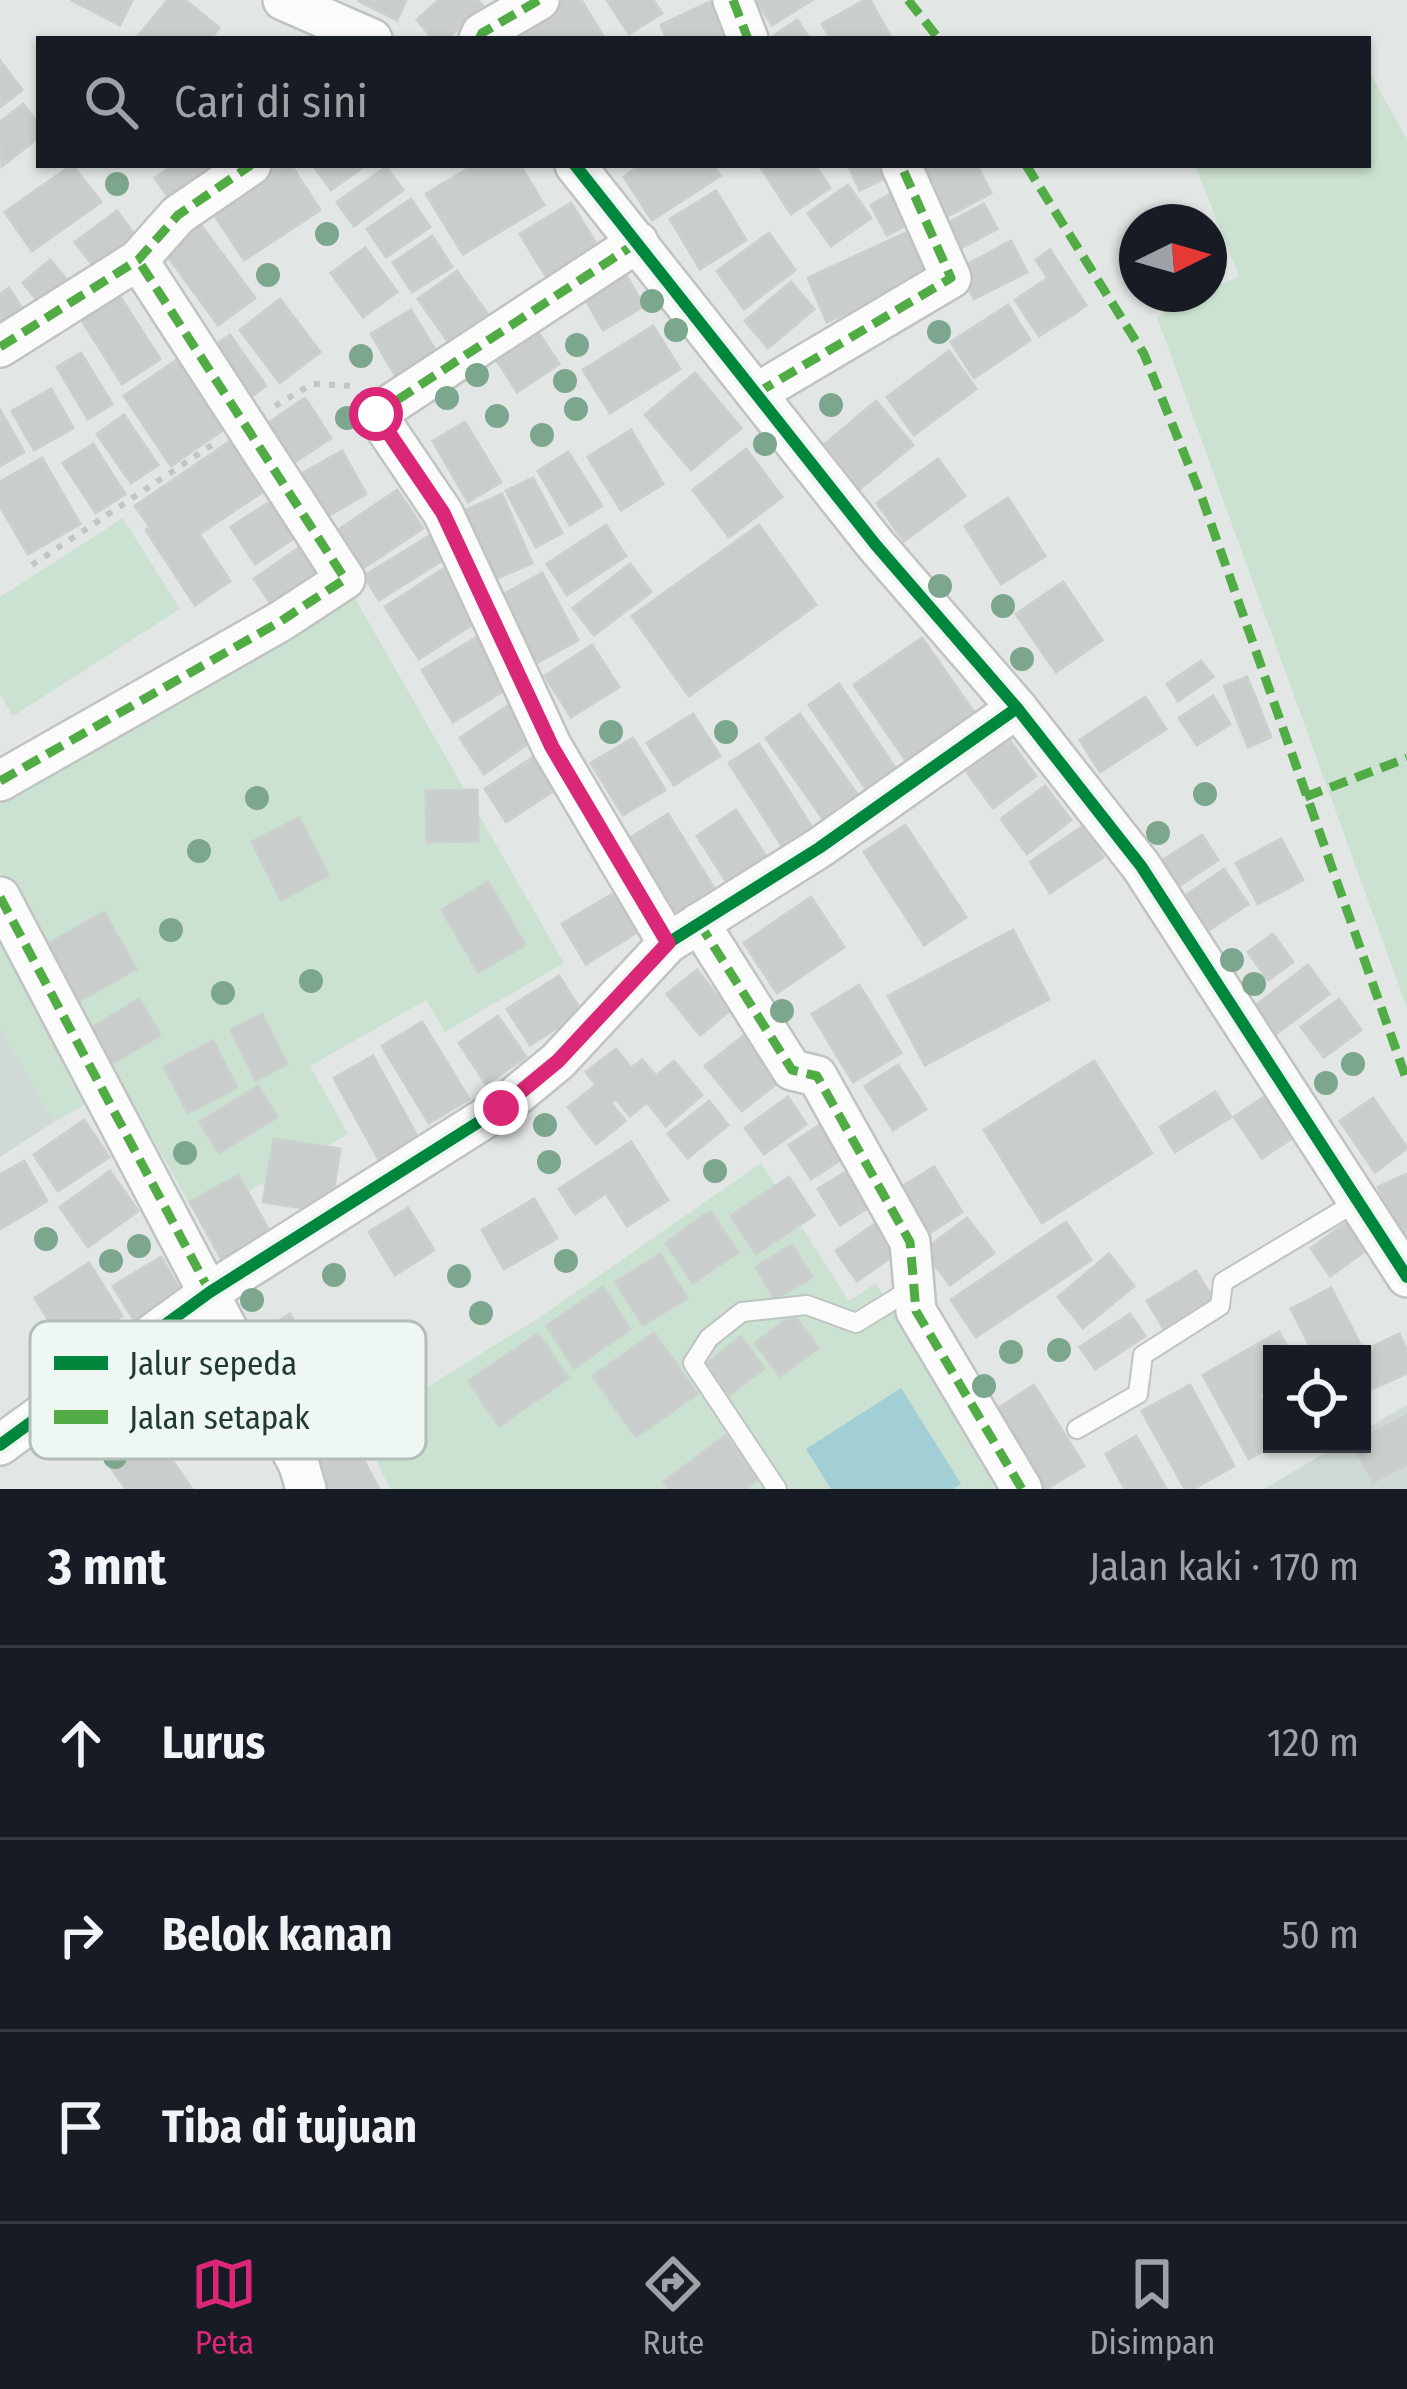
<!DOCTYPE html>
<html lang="id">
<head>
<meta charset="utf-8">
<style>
	:root { --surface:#171b24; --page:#20242c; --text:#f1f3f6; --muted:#9ea1a6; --line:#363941; --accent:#db2777 }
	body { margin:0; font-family:"Fira Sans Condensed",sans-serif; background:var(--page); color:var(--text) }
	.controls { position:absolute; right:36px; bottom:36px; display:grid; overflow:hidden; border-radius:0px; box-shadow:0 3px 9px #0004 }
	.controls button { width:108px; height:108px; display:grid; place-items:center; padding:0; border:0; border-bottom:3px solid var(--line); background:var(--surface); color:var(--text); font:60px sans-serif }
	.compass { position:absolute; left:1119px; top:204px; width:108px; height:108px; border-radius:50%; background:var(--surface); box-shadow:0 3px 9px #0004; rotate:85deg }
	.stop { position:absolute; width:36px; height:36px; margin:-27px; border:9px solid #db2777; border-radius:50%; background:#fff }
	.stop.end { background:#db2777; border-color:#fff; box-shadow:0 3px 12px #0008 }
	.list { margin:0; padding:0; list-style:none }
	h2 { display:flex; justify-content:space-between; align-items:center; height:156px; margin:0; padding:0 48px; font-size:51px }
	h2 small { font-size:39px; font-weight:400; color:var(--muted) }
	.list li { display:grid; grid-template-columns:78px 1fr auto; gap:36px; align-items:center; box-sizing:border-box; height:192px; padding:0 48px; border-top:3px solid var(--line) }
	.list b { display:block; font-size:45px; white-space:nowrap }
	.list em { font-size:39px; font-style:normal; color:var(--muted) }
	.icon { flex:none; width:66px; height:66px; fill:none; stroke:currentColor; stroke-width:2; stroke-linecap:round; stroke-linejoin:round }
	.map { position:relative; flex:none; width:1407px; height:1489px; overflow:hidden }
	.search { position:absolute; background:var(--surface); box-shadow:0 3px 9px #0004; left:36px; right:36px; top:36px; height:132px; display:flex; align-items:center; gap:30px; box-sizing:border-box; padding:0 42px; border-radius:0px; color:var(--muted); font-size:45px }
	.sheet { height:732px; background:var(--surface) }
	nav { display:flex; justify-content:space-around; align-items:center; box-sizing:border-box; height:168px; border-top:3px solid var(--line); background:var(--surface); font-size:33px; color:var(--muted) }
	nav a { display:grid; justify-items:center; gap:6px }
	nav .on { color:var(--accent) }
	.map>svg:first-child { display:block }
</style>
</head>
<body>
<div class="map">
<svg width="1407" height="1489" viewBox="0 0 1407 1489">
	<rect width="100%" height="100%" fill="#e2e7e5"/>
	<g fill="#cfd9d5">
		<path d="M0,1026L54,1122L0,1157Z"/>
		<path d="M1407,1405V1489H1264L1340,1444H1362V1431Z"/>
	</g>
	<g fill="#cbe1d1">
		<path d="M1368,70L1407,139V1008L1157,317L1239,276L1195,165H1368Z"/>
		<path d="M123,518L180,609L13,716L0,695V597Z"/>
		<path d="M349,588L564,963L445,1032L426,1000L310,1066L348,1134L199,1220L0,872V791Z"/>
		<path d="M0,925L95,1099L54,1122L0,1026Z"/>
		<path d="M761,1163L849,1301L876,1283L1008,1489H390L361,1428L537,1319Z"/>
	</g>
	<path fill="#a2ced6" d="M901,1388L961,1484L953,1489H831L806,1449Z"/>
	<g fill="#c9cecc" stroke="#cbd0ce" stroke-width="3">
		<path d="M71,0H132L120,25Z"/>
		<path d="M168,0H185L219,28L210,39H136Z"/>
		<path d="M357,0H406L397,20Z"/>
		<path d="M439,0H477L483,6L447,39H433L417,20Z"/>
		<path d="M563,0H581L605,39H501Z"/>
		<path d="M607,0H653L662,13L629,34Z"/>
		<path d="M714,0H718L737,39H667L661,25Z"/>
		<path d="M756,0H812L772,25Z"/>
		<path d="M865,0H870L892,39H831L822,24Z"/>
		<path d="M797,20L810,39H769Z"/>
		<path d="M0,61L22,90L0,107Z"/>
		<path d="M23,104L39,125V137L2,166L0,122Z"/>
		<path d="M72,165L101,202L32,251L5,212Z"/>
		<path d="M174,165H228L173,204L155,178Z"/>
		<path d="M282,165H291L320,210L244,260L212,211Z"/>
		<path d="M313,165H366L331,190Z"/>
		<path d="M474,165H520L544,205L463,254L426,194Z"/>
		<path d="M641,165H713L720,176L652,220L624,177Z"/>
		<path d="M759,165H815L830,188L791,214Z"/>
		<path d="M848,165H884L890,176L860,190Z"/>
		<path d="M926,165H977L991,193L946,217L920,168Z"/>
		<path d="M386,167L403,190L354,226L337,202Z"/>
		<path d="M848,185L871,218L831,246L808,213Z"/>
		<path d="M898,190L914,221L887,235L871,205Z"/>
		<path d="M716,191L746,240L700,269L670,219Z"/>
		<path d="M411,199L430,227L386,257L367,229Z"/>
		<path d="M571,203L603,255L552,286L520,234Z"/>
		<path d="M984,204L997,229L952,253L938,228Z"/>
		<path d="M117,211L139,241L98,272L75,242Z"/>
		<path d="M200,224L255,298L218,325L164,251Z"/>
		<path d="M910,231L930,274L827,322L808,278Z"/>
		<path d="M769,233L795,270L744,309L717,271Z"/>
		<path d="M432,236L452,267L412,292L393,263Z"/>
		<path d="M1011,241L1027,272L974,299L959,269Z"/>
		<path d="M365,248L397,292L363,317L331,273Z"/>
		<path d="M1050,250L1086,305L1072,315L1036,260Z"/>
		<path d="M50,260L74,288L46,311L23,283Z"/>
		<path d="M623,270L644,306L603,330L582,293Z"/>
		<path d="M457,271L488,315L449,343L418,299Z"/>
		<path d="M1048,278L1072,315L1039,336L1015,300Z"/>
		<path d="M791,282L814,309L768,348L745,321Z"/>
		<path d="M9,288L28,318L0,335V294Z"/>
		<path d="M119,295L160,359L122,384L81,319Z"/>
		<path d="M280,299L320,352L280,383L240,330Z"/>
		<path d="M1008,305L1030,340L974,378L951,342Z"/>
		<path d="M411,310L438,355L398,380L371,334Z"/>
		<path d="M531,321L559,364L517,392L489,348Z"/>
		<path d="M653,326L680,369L610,413L583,370Z"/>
		<path d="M230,335L266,386L246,400L210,349Z"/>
		<path d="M949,351L976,389L914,435L887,397Z"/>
		<path d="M81,353L112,404L88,419L57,367Z"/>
		<path d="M184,355L231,424L171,466L124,396Z"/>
		<path d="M695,373L741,428L691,470L645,415Z"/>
		<path d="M51,389L73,428L34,450L12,411Z"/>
		<path d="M305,398L331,438L290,465L264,426Z"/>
		<path d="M876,401L913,445L860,489L824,445Z"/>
		<path d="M0,410L24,452L0,466Z"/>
		<path d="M124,415L158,465L131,483L97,434Z"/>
		<path d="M465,422L501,482L468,502L433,441Z"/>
		<path d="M631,430L663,484L621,510L588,457Z"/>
		<path d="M233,439L267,489L199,534L230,581L195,605L146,530L150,527L135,506Z"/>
		<path d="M93,444L125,494L96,513L63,463Z"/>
		<path d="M746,449L782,497L729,537L693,490Z"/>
		<path d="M342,451L366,494L326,517L301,474Z"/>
		<path d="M568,452L602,506L570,525L538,471Z"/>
		<path d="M42,458L80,524L28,554L0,506V482Z"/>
		<path d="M938,459L965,496L904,541L877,503Z"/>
		<path d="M533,478L562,533L536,547L506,491Z"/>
		<path d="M397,490L423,528L359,571L334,533Z"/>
		<path d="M502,494L532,563L484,584L455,515Z"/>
		<path d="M277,497L300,534L255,564L231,527Z"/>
		<path d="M1008,498L1045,556L1001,584L965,526Z"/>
		<path d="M606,525L626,556L567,595L547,564Z"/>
		<path d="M759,525L816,605L689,696L632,616Z"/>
		<path d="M434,533L449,556L379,600L364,576Z"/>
		<path d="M310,540L335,576L279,615L254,579Z"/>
		<path d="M630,564L651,592L594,635L573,608Z"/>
		<path d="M443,569L476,622L419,659L385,607Z"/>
		<path d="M542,573L578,640L533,665L497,598Z"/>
		<path d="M1063,582L1102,640L1056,672L1016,614Z"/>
		<path d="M477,637L508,688L453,722L422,670Z"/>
		<path d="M922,638L975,714L907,762L854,685Z"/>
		<path d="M592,645L619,687L571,717L545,676Z"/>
		<path d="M1201,661L1213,677L1178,701L1167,684Z"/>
		<path d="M1247,677L1271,737L1248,747L1224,686Z"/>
		<path d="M839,684L898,772L868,792L809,705Z"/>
		<path d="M1213,696L1230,724L1197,745L1179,718Z"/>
		<path d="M1145,697L1166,729L1100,772L1080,740Z"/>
		<path d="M512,703L536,738L484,774L460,738Z"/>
		<path d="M693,714L720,756L674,785L647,743Z"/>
		<path d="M800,714L857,794L823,819L766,738Z"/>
		<path d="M633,738L665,790L623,815L591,763Z"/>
		<path d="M1009,740L1036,776L993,808L967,772Z"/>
		<path d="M759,744L811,826L782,846L729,763Z"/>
		<path d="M544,750L565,783L506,822L485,789Z"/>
		<path d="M1045,786L1071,820L1027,854L1001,819Z"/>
		<path d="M477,790L478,841L427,842L426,791Z"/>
		<path d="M736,810L771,864L732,890L697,836Z"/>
		<path d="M668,814L714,888L669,917L622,843Z"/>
		<path d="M299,818L328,875L281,900L252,842Z"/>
		<path d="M905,825L966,917L924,945L864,852Z"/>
		<path d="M1083,826L1103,857L1050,893L1030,862Z"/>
		<path d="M1202,835L1218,860L1176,888L1160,862Z"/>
		<path d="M1281,839L1303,880L1258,904L1236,863Z"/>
		<path d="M1224,869L1248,904L1209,930L1185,896Z"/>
		<path d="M488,882L525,945L478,972L442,910Z"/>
		<path d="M621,889L644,928L586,964L562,924Z"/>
		<path d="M811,897L844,947L777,993L744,943Z"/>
		<path d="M104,912L136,969L72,1005L41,948Z"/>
		<path d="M1013,930L1049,999L925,1065L888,996Z"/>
		<path d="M1273,934L1293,962L1268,980L1248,952Z"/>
		<path d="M1308,965L1329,994L1276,1034L1255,1006Z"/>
		<path d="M697,970L729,1011L700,1035L667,994Z"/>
		<path d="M559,976L582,1012L530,1045L507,1009Z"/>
		<path d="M859,985L901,1053L853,1082L812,1014Z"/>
		<path d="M139,999L160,1035L106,1067L85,1032Z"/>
		<path d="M1339,999L1361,1030L1324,1057L1301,1027Z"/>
		<path d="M262,1014L287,1064L256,1080L231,1030Z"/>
		<path d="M498,1016L526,1057L486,1084L459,1043Z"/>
		<path d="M422,1022L469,1099L429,1123L382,1046Z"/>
		<path d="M746,1034L782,1079L742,1111L705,1066Z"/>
		<path d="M213,1041L237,1087L188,1113L164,1067Z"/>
		<path d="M616,1049L631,1068L642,1060L656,1076L674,1061L702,1095L666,1126L647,1102L630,1116L616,1099L611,1103L625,1121L596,1144L568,1107L596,1085L586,1072Z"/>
		<path d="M373,1056L418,1138L379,1160L334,1078Z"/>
		<path d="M1094,1061L1152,1153L1042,1223L984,1130Z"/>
		<path d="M898,1065L926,1109L893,1130L865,1086Z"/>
		<path d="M258,1086L277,1117L219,1153L200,1122Z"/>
		<path d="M1215,1092L1231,1117L1175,1152L1160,1127Z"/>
		<path d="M1267,1095L1295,1136L1262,1158L1234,1117Z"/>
		<path d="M788,1097L806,1124L764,1154L745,1128Z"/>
		<path d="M1373,1098L1407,1148L1375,1172L1340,1121Z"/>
		<path d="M709,1101L728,1125L688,1158L668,1134Z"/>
		<path d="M829,1119L851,1153L811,1179L789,1145Z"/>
		<path d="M84,1120L109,1157L58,1191L34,1155Z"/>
		<path d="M274,1139L340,1149L330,1212L263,1202Z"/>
		<path d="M631,1142L668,1200L627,1226L606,1193L575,1214L559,1189Z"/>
		<path d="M24,1161L47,1201L0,1229V1175Z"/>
		<path d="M854,1167L876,1203L840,1225L818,1189Z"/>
		<path d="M934,1167L962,1212L928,1234L900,1188Z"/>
		<path d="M110,1171L138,1211L88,1247L60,1207Z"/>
		<path d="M1407,1174V1254L1378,1187Z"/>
		<path d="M238,1175L270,1232L222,1260L190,1202Z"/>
		<path d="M789,1177L814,1215L756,1254L731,1216Z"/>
		<path d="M534,1199L557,1238L504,1269L482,1230Z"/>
		<path d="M408,1208L434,1250L395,1275L369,1232Z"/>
		<path d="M710,1211L738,1252L693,1283L666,1243Z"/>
		<path d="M967,1218L994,1253L950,1285L924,1250Z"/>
		<path d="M879,1221L900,1251L857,1281L836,1251Z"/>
		<path d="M1066,1222L1091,1260L976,1337L951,1300Z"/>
		<path d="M1346,1223L1365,1251L1330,1276L1311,1248Z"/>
		<path d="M792,1245L812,1277L775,1299L756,1267Z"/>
		<path d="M660,1254L687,1298L643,1325L616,1282Z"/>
		<path d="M1109,1254L1134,1286L1083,1328L1058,1297Z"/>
		<path d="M161,1257L181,1292L134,1320L113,1286Z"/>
		<path d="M89,1263L122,1316L67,1350L35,1298Z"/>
		<path d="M1196,1271L1213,1299L1164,1329L1147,1301Z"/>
		<path d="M603,1287L630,1329L574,1368L547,1326Z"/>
		<path d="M1331,1288L1360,1344L1341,1354H1314L1291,1309Z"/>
		<path d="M290,1314L346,1406L300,1434L244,1342Z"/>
		<path d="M1130,1314L1145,1336L1095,1369L1080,1347Z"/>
		<path d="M793,1315L818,1348L780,1376L755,1343Z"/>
		<path d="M1279,1332L1291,1354H1272V1387L1259,1395L1272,1420V1444H1276L1249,1459L1203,1375Z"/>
		<path d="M654,1333L697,1394L636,1437L593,1376Z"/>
		<path d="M538,1334L568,1378L499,1426L469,1381Z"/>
		<path d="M1399,1334L1407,1351V1373L1363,1393L1362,1354H1357Z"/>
		<path d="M741,1337L764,1368L728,1396L705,1365Z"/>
		<path d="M1034,1385L1084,1466L1046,1489H1042L994,1411Z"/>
		<path d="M1190,1385L1234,1466L1193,1489H1185L1142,1411Z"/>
		<path d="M1407,1415V1464L1373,1482L1353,1444H1362V1439Z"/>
		<path d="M350,1435L379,1489H316L301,1460Z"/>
		<path d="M725,1436L758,1479L745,1489H670L664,1482Z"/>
		<path d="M1136,1436L1166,1489H1125L1106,1454Z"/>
		<path d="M157,1438L192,1489H126L112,1469Z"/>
	</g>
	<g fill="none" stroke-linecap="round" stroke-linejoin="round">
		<g stroke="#bfc4c2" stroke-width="22">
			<g id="service">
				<path d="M1077,1429L1138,1394L1143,1355L1220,1306L1223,1282L1358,1201"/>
				<path d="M777,1489L693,1363L709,1338L742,1312L807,1305L856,1323L913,1288"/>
			</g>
		</g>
		<g stroke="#bfc4c2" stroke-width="44">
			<g id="minor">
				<path d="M283,0L372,39"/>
				<path d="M733,0L748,39"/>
				<path d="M479,39L482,33L539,0"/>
				<path d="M575,165L875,544L1017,708L1141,866L1407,1277"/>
				<path d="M638,242L376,414L443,513L552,747L668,943"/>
				<path d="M0,347L138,260L178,215L251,165"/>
				<path d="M757,393L951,278L901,165"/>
				<path d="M0,781L281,621L345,579L138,260"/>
				<path d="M0,897L299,1465L306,1489"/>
				<path d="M699,923L792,1070L817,1076L910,1242L916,1311L1022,1489"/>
				<path d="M0,1445L210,1292L501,1108L558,1061L668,943L819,848L1017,708"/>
			</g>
		</g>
		<g stroke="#bfc8c6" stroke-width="6" stroke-dasharray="6 9" stroke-linecap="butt">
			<path d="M275,406L312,384L358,386"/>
			<path d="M32,565L218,441"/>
		</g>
		<use href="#service" stroke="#fbfbfb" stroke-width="18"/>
		<use href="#minor" stroke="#fbfbfb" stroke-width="39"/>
		<g stroke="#52ac45" stroke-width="9" stroke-dasharray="18 9" stroke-linecap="butt">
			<path d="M733,0L748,39"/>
			<path d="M908,0L939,39"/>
			<path d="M479,39L482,33L539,0"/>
			<path d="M1026,165L1144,354L1202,498L1407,1081"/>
			<path d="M638,242L376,414L443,513L552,747L668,943"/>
			<path d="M0,347L138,260L178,215L251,165"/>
			<path d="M757,393L951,278L901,165"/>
			<path d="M0,781L281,621L345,579L138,260"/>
			<path d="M1305,797L1407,758"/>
			<path d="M0,897L210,1292"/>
			<path d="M699,923L792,1070L817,1076L910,1242L916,1311L1022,1489"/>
		</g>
		<g stroke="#eff7f3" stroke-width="20">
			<g id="cycleway">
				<path d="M575,165L875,544L1017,708L1141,866L1407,1277"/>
				<path d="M0,1445L210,1292L501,1108L558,1061L668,943L819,848L1017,708"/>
			</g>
		</g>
		<use href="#cycleway" stroke="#00873e" stroke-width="12"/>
	</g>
	<g fill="#7da68e">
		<circle cx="117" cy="184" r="12"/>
		<circle cx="327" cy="234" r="12"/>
		<circle cx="268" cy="275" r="12"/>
		<circle cx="652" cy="301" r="12"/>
		<circle cx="676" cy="330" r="12"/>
		<circle cx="939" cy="332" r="12"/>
		<circle cx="577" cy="345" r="12"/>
		<circle cx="361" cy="356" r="12"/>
		<circle cx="477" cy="375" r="12"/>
		<circle cx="565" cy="381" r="12"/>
		<circle cx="447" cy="398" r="12"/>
		<circle cx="831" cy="405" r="12"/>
		<circle cx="576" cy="409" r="12"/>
		<circle cx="497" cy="416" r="12"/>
		<circle cx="347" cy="418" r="12"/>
		<circle cx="542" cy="435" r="12"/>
		<circle cx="765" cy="444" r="12"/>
		<circle cx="940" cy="586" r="12"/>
		<circle cx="1003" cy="606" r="12"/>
		<circle cx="1022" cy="659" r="12"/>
		<circle cx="611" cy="732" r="12"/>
		<circle cx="726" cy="732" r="12"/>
		<circle cx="1205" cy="794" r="12"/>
		<circle cx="257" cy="798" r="12"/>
		<circle cx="1158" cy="833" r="12"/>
		<circle cx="199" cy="851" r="12"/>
		<circle cx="171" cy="930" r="12"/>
		<circle cx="1232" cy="960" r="12"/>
		<circle cx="311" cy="981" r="12"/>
		<circle cx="1254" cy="984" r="12"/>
		<circle cx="223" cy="993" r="12"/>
		<circle cx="782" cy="1011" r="12"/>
		<circle cx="1353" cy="1064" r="12"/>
		<circle cx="1326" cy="1083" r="12"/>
		<circle cx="545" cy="1125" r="12"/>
		<circle cx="185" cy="1153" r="12"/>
		<circle cx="549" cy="1162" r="12"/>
		<circle cx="715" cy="1171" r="12"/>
		<circle cx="46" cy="1239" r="12"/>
		<circle cx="139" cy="1246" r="12"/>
		<circle cx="111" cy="1261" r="12"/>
		<circle cx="566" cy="1261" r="12"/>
		<circle cx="334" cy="1275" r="12"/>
		<circle cx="459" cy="1276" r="12"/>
		<circle cx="252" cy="1300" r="12"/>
		<circle cx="481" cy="1313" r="12"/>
		<circle cx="1059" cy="1350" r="12"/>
		<circle cx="1011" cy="1352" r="12"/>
		<circle cx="984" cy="1386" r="12"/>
		<circle cx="115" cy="1457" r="12"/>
	</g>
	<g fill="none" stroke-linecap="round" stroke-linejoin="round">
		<path stroke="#db2777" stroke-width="15" d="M376,414L443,513L552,747L668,943L558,1061L501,1108"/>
	</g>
	<rect x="30" y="1321" width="396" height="138" rx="18" fill="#eff7f3" stroke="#b1beb9" stroke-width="3"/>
	<rect x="54" y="1356" width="54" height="14" fill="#00873e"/>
	<rect x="54" y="1410" width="54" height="14" fill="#52ac45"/>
	<g font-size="33" fill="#203a33">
		<text x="129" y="1375">Jalur sepeda</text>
		<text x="129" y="1429">Jalan setapak</text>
	</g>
</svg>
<div class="controls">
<button><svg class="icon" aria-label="locate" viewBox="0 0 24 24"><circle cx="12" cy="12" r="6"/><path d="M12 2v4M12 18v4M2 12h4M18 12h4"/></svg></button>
</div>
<svg class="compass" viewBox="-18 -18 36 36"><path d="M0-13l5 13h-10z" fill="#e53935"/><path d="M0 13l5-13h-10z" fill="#9ea1a6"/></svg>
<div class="stop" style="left:376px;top:414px"></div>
<div class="stop end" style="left:501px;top:1108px"></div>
<div class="search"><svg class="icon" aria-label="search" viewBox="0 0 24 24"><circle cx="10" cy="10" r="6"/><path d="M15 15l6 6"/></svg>Cari di sini</div>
</div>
<section class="sheet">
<h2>3 mnt<small>Jalan kaki · 170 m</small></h2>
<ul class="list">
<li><svg class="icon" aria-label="ahead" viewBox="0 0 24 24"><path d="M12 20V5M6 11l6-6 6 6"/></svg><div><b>Lurus</b></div><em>120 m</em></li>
<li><svg class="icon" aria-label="right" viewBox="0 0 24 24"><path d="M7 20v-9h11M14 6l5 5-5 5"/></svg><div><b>Belok kanan</b></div><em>50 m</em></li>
<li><svg class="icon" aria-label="arrive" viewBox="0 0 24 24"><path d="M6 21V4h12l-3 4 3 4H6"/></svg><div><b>Tiba di tujuan</b></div></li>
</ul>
</section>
<nav>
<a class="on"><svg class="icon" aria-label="map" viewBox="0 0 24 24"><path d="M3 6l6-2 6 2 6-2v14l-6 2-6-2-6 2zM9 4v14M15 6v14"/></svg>Peta</a>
<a><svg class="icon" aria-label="directions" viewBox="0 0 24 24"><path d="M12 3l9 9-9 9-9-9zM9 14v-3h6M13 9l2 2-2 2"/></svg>Rute</a>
<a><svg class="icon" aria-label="saved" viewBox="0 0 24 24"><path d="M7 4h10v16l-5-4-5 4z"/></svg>Disimpan</a>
</nav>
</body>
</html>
